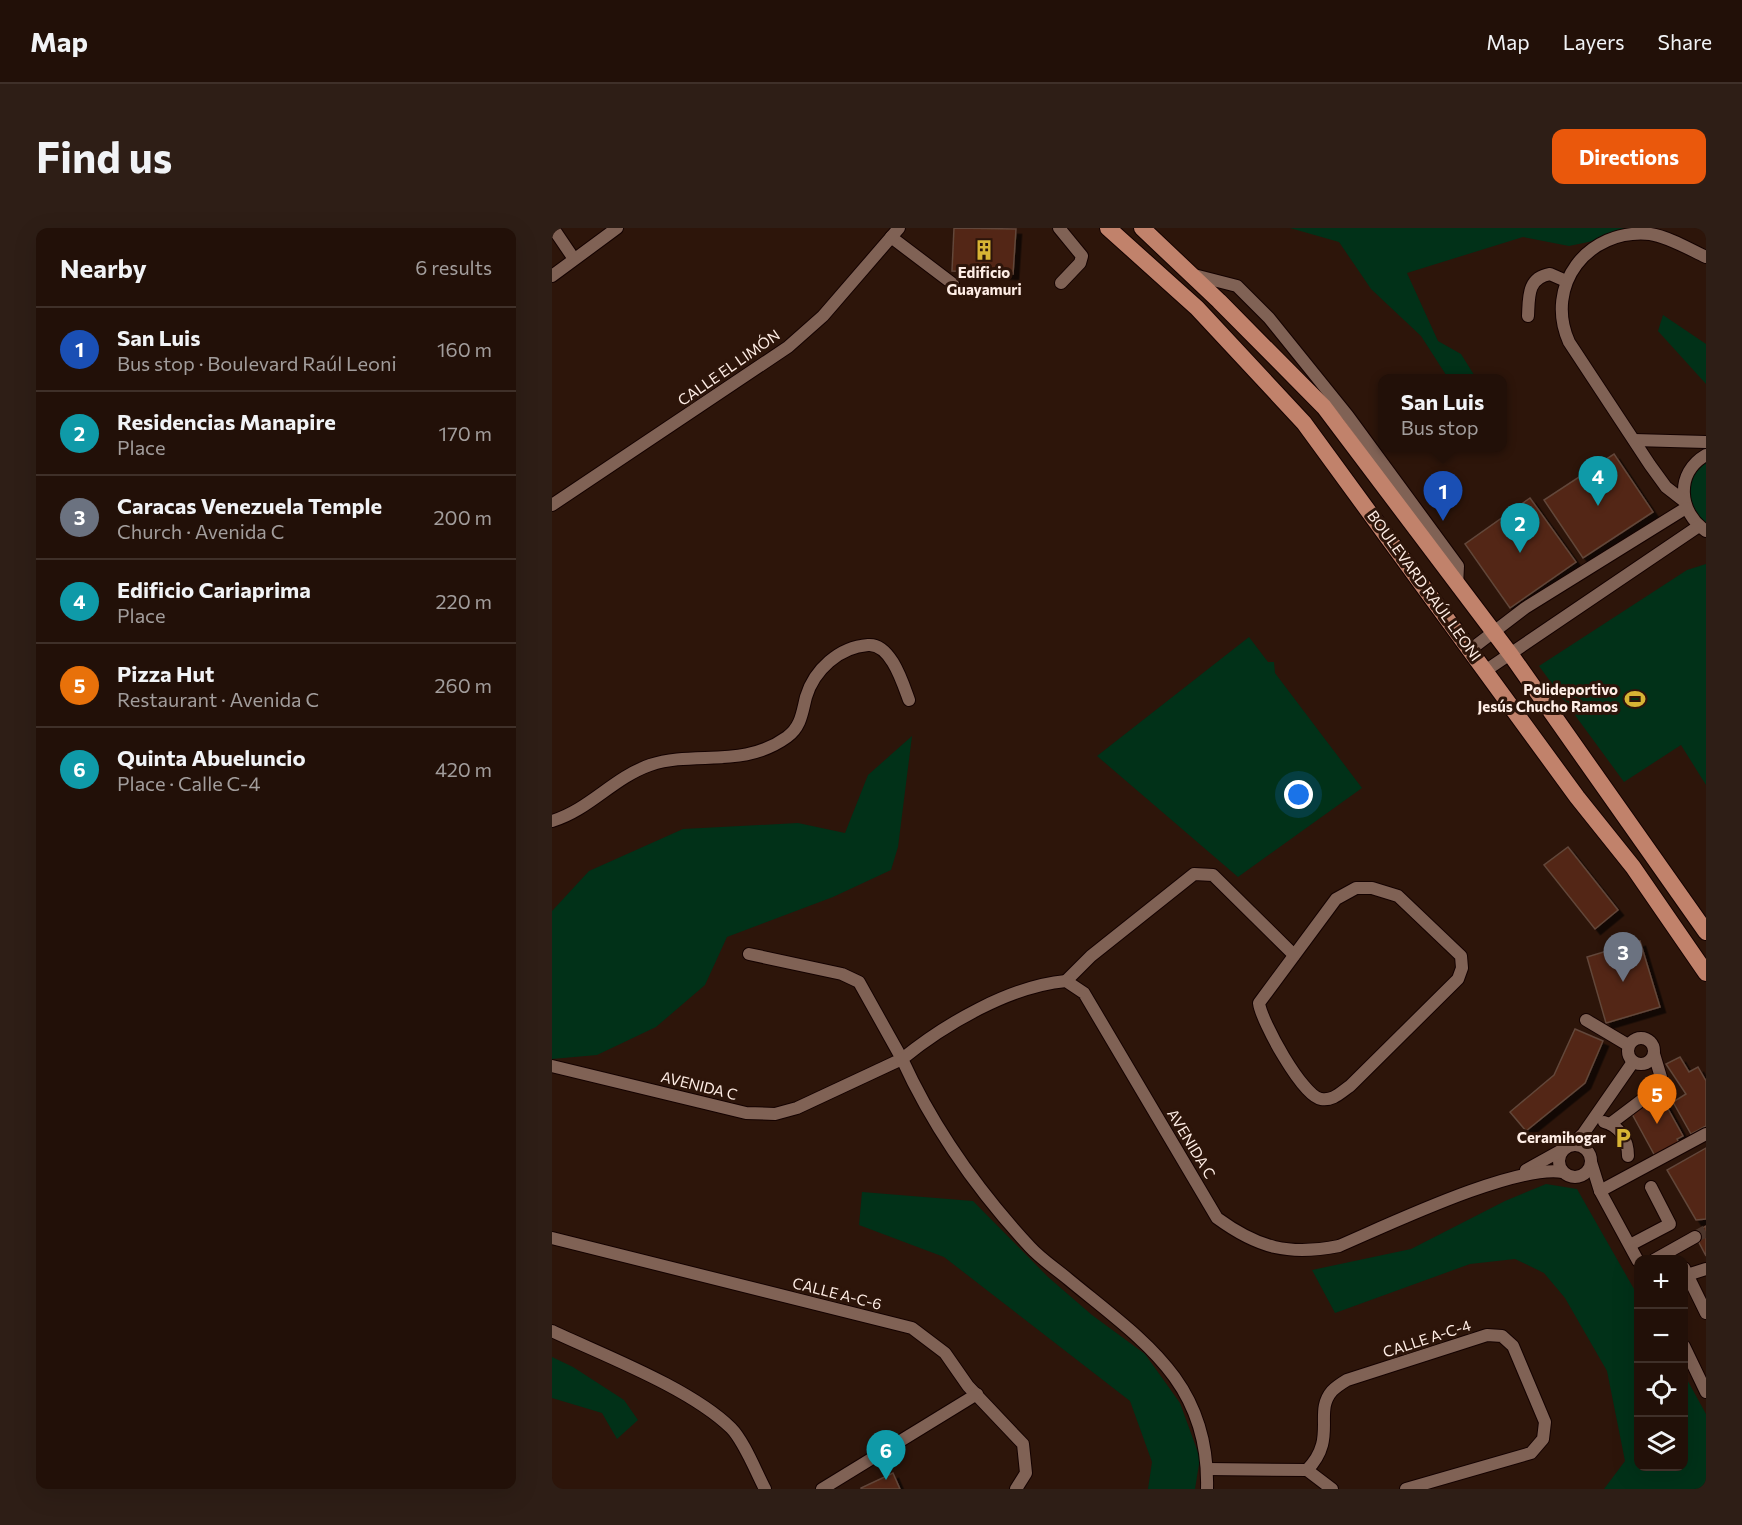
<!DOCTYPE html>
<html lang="en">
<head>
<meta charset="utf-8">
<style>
	:root { --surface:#221008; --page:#2e1e16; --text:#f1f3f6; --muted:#a29d9c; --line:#3f3029; --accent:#ea580c }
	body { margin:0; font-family:Commissioner,sans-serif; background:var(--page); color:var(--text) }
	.controls { position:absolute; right:18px; bottom:18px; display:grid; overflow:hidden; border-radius:12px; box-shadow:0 6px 24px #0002 }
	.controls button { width:54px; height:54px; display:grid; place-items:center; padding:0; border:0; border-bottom:2px solid var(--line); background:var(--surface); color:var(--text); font:30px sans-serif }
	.you { position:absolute; left:747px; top:567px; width:21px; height:21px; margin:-15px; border:4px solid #fff; border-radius:50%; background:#1a73e8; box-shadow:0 0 0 9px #1a73e833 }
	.badge { display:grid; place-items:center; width:39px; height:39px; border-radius:50%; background:var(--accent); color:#fff; font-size:20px; font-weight:700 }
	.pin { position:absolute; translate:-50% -50px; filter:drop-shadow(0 2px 3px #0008) }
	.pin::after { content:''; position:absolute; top:32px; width:21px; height:18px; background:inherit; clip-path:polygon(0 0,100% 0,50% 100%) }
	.popup { position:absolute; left:826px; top:146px; width:129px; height:78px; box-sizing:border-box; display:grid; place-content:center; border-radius:12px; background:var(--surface); filter:drop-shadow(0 2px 4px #0005); font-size:20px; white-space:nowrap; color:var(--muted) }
	.popup b { font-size:22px; color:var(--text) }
	.popup::after { content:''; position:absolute; left:50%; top:100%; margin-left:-12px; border:12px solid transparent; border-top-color:var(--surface) }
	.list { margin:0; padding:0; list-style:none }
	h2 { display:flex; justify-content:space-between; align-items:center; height:78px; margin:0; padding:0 24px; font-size:26px }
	h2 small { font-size:20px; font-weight:400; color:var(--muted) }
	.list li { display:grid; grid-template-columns:39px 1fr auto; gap:18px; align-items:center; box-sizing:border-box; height:84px; padding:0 24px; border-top:2px solid var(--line) }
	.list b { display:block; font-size:22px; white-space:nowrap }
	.list p { margin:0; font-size:20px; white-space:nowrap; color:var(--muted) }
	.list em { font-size:20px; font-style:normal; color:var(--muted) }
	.icon { flex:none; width:33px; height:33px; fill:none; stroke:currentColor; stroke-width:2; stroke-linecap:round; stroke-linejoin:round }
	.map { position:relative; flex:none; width:1154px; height:1261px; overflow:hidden; border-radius:12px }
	header { display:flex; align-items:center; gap:36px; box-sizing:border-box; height:84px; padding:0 30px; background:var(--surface); border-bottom:2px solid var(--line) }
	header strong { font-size:28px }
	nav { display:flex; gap:33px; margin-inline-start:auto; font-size:21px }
	.intro { display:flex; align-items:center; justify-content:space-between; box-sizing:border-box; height:144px; padding:0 36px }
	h1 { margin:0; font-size:42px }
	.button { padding:15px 27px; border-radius:12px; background:var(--accent); color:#fff; font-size:21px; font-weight:700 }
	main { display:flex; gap:36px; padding:0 36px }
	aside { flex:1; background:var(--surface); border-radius:12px; box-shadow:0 6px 24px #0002 }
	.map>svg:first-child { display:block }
</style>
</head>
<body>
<header>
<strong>Map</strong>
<nav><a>Map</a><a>Layers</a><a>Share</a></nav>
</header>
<div class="intro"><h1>Find us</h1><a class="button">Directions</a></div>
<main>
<aside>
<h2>Nearby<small>6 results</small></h2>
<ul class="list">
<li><span class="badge" style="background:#1a4fb4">1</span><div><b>San Luis</b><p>Bus stop · Boulevard Raúl Leoni</p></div><em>160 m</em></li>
<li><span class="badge" style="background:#0f9aa8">2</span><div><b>Residencias Manapire</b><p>Place</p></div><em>170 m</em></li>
<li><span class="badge" style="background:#6b7280">3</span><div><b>Caracas Venezuela Temple</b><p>Church · Avenida C</p></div><em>200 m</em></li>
<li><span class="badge" style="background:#0f9aa8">4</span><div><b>Edificio Cariaprima</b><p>Place</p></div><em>220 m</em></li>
<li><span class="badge" style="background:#e8710a">5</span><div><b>Pizza Hut</b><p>Restaurant · Avenida C</p></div><em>260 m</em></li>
<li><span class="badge" style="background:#0f9aa8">6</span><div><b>Quinta Abueluncio</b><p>Place · Calle C-4</p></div><em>420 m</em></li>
</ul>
</aside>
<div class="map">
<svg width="1154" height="1261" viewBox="0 0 1154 1261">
	<defs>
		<filter id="shadow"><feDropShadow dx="5.5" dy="5.5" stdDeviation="0" flood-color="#0009"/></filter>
	</defs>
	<rect width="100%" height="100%" fill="#2d150a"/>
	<g fill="#013118">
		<path d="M738,0H1104L1017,18L971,9L855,45L886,113L909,126L924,150H896L869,108L819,61L787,14Z"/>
		<path d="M1111,87L1154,116V156L1106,103Z"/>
		<path d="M1154,227V303L1131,265Z"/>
		<path d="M1154,336V557L1129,517L1072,554L987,438L1135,342Z"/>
		<path d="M697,409L716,434H722L723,445L810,560L686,649L545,528Z"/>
		<path d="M360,508L346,619L339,642L281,669L175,709L153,757L104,799L45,827L0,831V683L37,643L131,601L246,595L293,605L316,547Z"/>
		<path d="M994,956L1025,961L1086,1068V1238H1132V1146L1154,1186V1261H1052L1073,1233L1055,1143L1013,1070L992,1045L963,1031L918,1036L783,1085L760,1042L859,1021L953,973Z"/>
		<path d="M310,964L421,973L496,1049L540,1087L593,1126L628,1175L648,1230L643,1261H596L600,1234L578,1173L392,1029L307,997Z"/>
		<path d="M0,1129L21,1139L72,1172L86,1192L65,1211L50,1185L0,1170Z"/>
	</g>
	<g fill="#532813" stroke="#62463a" stroke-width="1.5" filter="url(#shadow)">
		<path d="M402,0L464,1L461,46L400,43Z"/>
		<path d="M1062,226L1101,284L1031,330L992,272Z"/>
		<path d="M978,270L1024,334L958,380L913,316Z"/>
		<path d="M1016,619L1066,682L1043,701L992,637Z"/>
		<path d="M1088,713L1108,779L1054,795L1035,729Z"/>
		<path d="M1023,801L1051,813L1033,855L974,903L958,884L1002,847Z"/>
		<path d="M1128,829L1137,844L1146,839L1154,853V898L1139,906L1121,874L1134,866L1114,836Z"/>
		<path d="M1109,868L1131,908L1125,911L1127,915L1103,928L1079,884Z"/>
		<path d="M1154,920V991L1144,992L1115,942Z"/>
		<path d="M1154,998V1028L1142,1005Z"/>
		<path d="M341,1245L348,1261H309V1260Z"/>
	</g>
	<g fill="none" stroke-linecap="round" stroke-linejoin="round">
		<path stroke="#4c352b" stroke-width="12" stroke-dasharray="12 6" stroke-linecap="butt" d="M1143,1009L1154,1003"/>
		<g stroke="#140200" stroke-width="14">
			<g id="minor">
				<path d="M1,0L22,31"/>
				<path d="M507,0L530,28L528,35L509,55"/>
				<path d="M339,9L401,56"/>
				<path d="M642,47L685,58L717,90L796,188L906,338L905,358"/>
				<path d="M0,48L65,0"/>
				<path d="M976,88C977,69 975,50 998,46L1014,53"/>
				<path d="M1082,212L1154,214"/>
				<path d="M1154,227C1123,245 1126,284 1154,303"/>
				<path d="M1132,273L1114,259L1098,237L1017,114C992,58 1035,0 1098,6C1117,9 1137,21 1154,29"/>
				<path d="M0,277L236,119L271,88L347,0"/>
				<path d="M918,422L973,380L1134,280"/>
				<path d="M933,443L1147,298"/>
				<path d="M0,593C37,582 61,550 98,537C143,522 191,541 235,509C249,499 250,485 254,469C262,442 287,419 316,417C339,415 351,456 357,472"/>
				<path d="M804,660H820L846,668L909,728L910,740L906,751L798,858C788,865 781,873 769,871C751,869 709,793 707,775L784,671Z"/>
				<path d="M514,753L539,728L642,646L661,647L742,727"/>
				<path d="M1034,792L1076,817"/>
				<circle cx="1089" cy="823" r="13"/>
				<path d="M0,838L194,885L223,886L245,880L350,831L307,754L290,746L197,726"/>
				<path d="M1052,894C1068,898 1076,912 1076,928"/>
				<path d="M1058,896L1111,856L1102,826"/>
				<circle cx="1023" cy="933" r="16"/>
				<path d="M1019,917L1031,906L1081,834"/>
				<path d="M1039,934L1048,963L1086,1033"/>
				<path d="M974,942L1010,922"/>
				<path d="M1048,963L1154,906"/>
				<path d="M0,1010L360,1100L393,1125L416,1158L471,1216L474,1245L464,1261"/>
				<path d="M1078,1017L1118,996L1099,959"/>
				<path d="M1102,1032L1143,1009"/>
				<path d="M1132,1040L1154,1085"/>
				<path d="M1132,1048L1154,1041"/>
				<path d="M0,1103C53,1128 138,1160 179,1200C192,1213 204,1244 213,1261"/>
				<path d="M1132,1118L1154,1164"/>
				<path d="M655,1241L755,1242L780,1261"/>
				<path d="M755,1242C786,1210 761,1185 780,1163C784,1159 790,1155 795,1152L935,1107L950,1108L961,1118L993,1194L991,1211L979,1225L854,1261"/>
				<path d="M270,1261L425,1166"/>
				<path d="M655,1261C658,1154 591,1113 516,1051C504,1041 489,1031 478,1019C427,964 381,899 350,831C393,796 458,758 514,753L532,765L665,990C706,1020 737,1028 787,1018C836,997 963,936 1011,944"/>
			</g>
		</g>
		<g stroke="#140200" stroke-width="18">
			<g id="major">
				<path d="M556,0L645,80L752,195L1025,569L1081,639L1154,745"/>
				<path d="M590,0L667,73L772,179L959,427L1154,704"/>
			</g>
		</g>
		<use href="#minor" stroke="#806255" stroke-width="12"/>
		<use href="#major" stroke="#c1826b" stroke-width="16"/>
	</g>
	<defs>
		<g id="building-bare" transform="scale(1.62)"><path d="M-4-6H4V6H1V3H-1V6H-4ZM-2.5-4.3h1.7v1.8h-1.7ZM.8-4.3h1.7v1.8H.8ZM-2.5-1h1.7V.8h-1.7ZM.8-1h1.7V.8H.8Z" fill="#d8b434" stroke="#2d150a" stroke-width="2.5" paint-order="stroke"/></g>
		<g id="stadium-bare" transform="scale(1.62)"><path d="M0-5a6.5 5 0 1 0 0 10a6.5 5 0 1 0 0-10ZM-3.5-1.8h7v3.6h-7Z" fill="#d8b434" stroke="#2d150a" stroke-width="2.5" paint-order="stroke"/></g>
		<g id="parking-bare" transform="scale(1.62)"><path d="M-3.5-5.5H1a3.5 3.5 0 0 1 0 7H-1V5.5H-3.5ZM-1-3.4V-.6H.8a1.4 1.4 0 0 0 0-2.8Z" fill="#d8b434" stroke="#2d150a" stroke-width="2.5" paint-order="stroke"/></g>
	</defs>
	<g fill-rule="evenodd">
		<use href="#building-bare" x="432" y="22"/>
		<use href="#stadium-bare" x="1083" y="471"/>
		<use href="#parking-bare" x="1071" y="910"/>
	</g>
	<g text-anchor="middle" stroke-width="6" stroke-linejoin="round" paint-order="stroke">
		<g font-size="15" font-weight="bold" fill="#feede5" stroke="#2d150a" text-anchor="end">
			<text x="432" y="50" text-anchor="middle">Edificio<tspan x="432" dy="17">Guayamuri</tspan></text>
			<text x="1066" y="467">Polideportivo<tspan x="1066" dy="17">Jesús Chucho Ramos</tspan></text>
			<text x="1054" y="915">Ceramihogar</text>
		</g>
		<g font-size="15" fill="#feede5" stroke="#2d150a">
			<text transform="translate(177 140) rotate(-35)" y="5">CALLE EL LIMÓN</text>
			<text transform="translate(872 358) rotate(54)" y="5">BOULEVARD RAÚL LEONI</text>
			<text transform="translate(147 858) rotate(14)" y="5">AVENIDA C</text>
			<text transform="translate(639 916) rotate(59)" y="5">AVENIDA C</text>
			<text transform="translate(285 1066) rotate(14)" y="5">CALLE A-C-6</text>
			<text transform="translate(875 1111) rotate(-18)" y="5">CALLE A-C-4</text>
		</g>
	</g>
</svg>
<div class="controls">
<button>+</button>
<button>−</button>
<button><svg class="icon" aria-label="locate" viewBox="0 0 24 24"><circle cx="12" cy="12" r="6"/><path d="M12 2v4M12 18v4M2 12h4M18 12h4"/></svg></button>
<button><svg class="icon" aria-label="layers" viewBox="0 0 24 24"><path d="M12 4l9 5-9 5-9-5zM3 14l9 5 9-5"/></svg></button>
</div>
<div class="you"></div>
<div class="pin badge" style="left:891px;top:293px;background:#1a4fb4">1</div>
<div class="popup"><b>San Luis</b>Bus stop</div>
<div class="pin badge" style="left:968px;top:325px;background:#0f9aa8">2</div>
<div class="pin badge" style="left:1071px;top:754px;background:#6b7280">3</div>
<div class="pin badge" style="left:1046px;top:278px;background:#0f9aa8">4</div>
<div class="pin badge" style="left:1105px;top:896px;background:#e8710a">5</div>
<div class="pin badge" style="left:334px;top:1252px;background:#0f9aa8">6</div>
</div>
</main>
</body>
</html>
